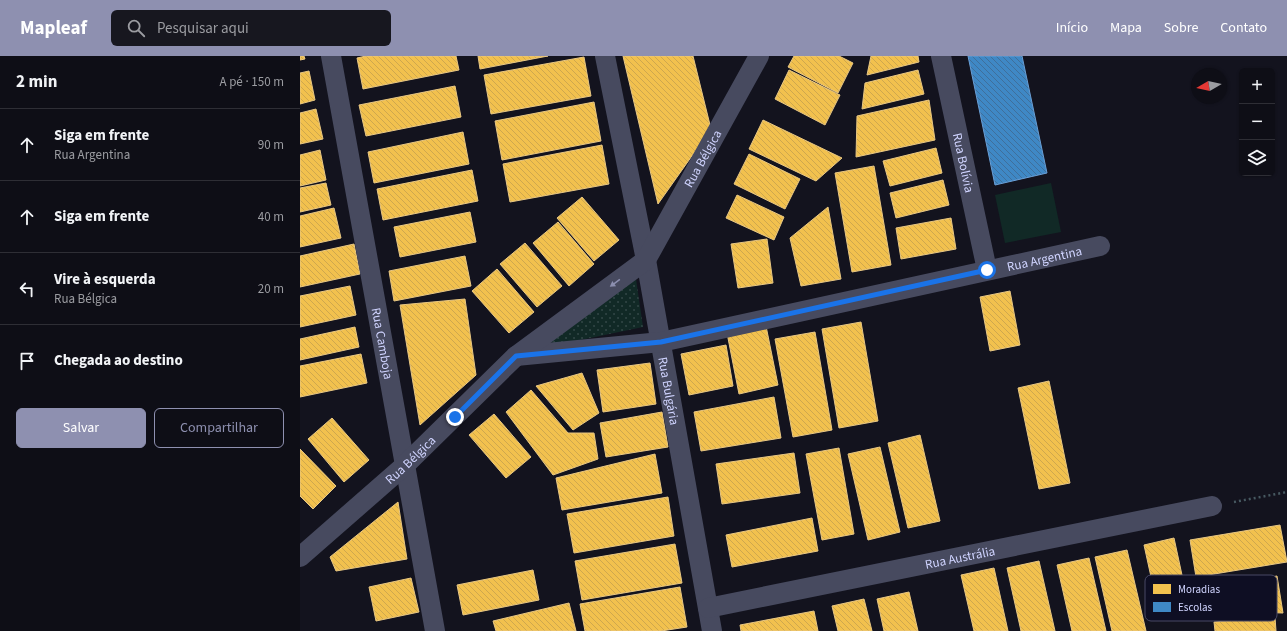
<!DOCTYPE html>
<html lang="pt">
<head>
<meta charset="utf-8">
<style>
	:root { --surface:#0e0e16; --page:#17171f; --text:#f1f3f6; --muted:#9b9ca1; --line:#2e2e35; --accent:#8e90b0 }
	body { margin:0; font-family:"Source Sans 3",sans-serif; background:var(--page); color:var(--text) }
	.controls { position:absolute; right:12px; top:12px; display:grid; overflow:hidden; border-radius:6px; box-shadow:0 1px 3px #0004 }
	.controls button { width:36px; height:36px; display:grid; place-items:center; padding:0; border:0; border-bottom:1px solid var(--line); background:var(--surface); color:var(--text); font:20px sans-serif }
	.compass { position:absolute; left:891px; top:12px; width:36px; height:36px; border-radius:50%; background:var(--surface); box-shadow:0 1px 3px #0004; rotate:261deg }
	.stop { position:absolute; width:12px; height:12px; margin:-9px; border:3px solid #1a73e8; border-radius:50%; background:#fff }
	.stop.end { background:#1a73e8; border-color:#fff; box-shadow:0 1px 4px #0008 }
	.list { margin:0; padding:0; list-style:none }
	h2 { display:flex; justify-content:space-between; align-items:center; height:52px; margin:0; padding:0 16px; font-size:17px }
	h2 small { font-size:13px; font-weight:400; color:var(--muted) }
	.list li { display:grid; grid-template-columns:26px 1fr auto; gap:12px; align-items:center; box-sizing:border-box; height:72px; padding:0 16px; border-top:1px solid var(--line) }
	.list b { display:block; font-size:15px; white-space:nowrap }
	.list p { margin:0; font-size:13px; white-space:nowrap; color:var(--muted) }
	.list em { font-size:13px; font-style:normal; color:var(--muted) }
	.actions { display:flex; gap:8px; padding:12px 16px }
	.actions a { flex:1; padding:9px 0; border:1px solid var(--accent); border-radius:6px; text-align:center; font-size:14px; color:var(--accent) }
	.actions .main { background:var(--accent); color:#fff }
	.icon { flex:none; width:22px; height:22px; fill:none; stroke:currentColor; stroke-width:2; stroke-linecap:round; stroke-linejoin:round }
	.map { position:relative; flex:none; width:987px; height:575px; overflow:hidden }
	header { display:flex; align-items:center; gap:24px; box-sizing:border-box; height:56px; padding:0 20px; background:var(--accent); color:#fff }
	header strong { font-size:19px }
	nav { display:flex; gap:22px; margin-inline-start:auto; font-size:14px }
	.search { width:280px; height:36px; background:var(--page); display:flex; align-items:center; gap:10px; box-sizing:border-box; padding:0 14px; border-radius:6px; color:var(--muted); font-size:15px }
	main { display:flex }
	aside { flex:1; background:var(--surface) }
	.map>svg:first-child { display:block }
</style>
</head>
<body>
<header>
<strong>Mapleaf</strong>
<div class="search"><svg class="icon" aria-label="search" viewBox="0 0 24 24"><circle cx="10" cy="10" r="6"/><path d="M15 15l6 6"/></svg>Pesquisar aqui</div>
<nav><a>Início</a><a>Mapa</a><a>Sobre</a><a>Contato</a></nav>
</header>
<main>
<aside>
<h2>2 min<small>A pé · 150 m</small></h2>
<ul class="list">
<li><svg class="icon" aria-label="ahead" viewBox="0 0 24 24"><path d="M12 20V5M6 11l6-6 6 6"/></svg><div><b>Siga em frente</b><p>Rua Argentina</p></div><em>90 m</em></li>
<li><svg class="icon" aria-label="ahead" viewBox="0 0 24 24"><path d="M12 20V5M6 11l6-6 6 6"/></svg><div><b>Siga em frente</b></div><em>40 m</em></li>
<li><svg class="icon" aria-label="left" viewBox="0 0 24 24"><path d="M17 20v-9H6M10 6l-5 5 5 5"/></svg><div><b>Vire à esquerda</b><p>Rua Bélgica</p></div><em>20 m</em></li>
<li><svg class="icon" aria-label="arrive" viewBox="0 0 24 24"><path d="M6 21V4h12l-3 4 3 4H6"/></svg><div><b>Chegada ao destino</b></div></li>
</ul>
<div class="actions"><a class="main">Salvar</a><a>Compartilhar</a></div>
</aside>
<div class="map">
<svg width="987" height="575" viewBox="0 0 987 575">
	<defs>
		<pattern id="park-dots" width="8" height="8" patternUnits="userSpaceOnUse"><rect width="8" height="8" fill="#112926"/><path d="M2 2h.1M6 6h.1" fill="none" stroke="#334747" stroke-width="1.8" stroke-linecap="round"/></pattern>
		<pattern id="homes-back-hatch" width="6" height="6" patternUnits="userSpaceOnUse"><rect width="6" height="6" fill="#f2c14e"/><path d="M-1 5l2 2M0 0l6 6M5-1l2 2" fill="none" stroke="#cea74e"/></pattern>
		<pattern id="schools-back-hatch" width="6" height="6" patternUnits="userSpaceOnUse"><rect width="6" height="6" fill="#3f88c5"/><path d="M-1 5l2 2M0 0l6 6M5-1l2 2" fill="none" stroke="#3f6f9b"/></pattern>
	</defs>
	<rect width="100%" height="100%" fill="#13131e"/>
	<path fill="#112926" d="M751,127L761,176L705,187L695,139Z"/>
	<path fill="url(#park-dots)" d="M336,223L343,271L242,292Z"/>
	<g fill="url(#homes-back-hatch)" stroke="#e8c783">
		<path d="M0,0H4L5,3L0,4Z"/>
		<path d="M66,0H156L159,14L63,33L57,2Z"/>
		<path d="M178,0H248L180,13Z"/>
		<path d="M323,0H393L411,73L358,148Z"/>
		<path d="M494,0H539L553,7L538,37L488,11Z"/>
		<path d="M571,0H618L619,6L567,19Z"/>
		<path d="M284,1L291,40L191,58L184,19Z"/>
		<path d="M489,14L540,39L525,69L475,43Z"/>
		<path d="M618,14L624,38L562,53L565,27Z"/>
		<path d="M9,15L15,44L0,48V17Z"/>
		<path d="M155,30L161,61L66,80L59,49Z"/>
		<path d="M629,44L635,84L556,101L557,60Z"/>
		<path d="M294,46L301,85L202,104L195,65Z"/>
		<path d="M16,53L23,83L0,88V57Z"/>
		<path d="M463,64L542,102L516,125L449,93Z"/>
		<path d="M163,76L169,108L74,127L68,96Z"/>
		<path d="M302,89L309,128L210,146L203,108Z"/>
		<path d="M636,92L642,117L590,130L583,105Z"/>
		<path d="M20,94L26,124L0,130V99Z"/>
		<path d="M449,98L500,123L485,153L434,128Z"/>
		<path d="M574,110L591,209L552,216L535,117Z"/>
		<path d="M172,114L178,145L83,164L77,133Z"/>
		<path d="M643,124L649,149L596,162L590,137Z"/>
		<path d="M26,127L31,149L0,156V132Z"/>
		<path d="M437,139L484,161L474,184L426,162Z"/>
		<path d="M282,141L319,184L294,205L257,162Z"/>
		<path d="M528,151L541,223L501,230L490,182Z"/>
		<path d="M34,152L41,182L0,191V160Z"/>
		<path d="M170,156L176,186L100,201L94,171Z"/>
		<path d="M651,162L656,193L601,203L596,172Z"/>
		<path d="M258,166L294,208L269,230L233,187Z"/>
		<path d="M467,183L473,227L438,232L431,188Z"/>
		<path d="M225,187L262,230L237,251L200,208Z"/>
		<path d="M54,188L60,218L0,231V200Z"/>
		<path d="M165,200L171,230L94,245L89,215Z"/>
		<path d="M197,213L234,256L209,277L172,235Z"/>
		<path d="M50,230L56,259L0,271V240Z"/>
		<path d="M710,235L720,289L690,295L680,241Z"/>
		<path d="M165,243L176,319L120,369L100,249Z"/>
		<path d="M561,266L578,365L539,372L522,273Z"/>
		<path d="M466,270L478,329L439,338L427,277Z"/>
		<path d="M55,271L59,291L0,304V283Z"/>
		<path d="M515,276L532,374L493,381L475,283Z"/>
		<path d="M426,289L433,330L389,339L381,298Z"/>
		<path d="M61,298L67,327L0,341V310Z"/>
		<path d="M350,307L356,348L303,356L297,314Z"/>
		<path d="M282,317L299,357L273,374L236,330Z"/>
		<path d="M749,325L770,427L739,433L718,332Z"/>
		<path d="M231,334L268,377H294L298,403L253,419L206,356Z"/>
		<path d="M474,341L481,382L401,395L394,356Z"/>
		<path d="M362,356L368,391L306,401L300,367Z"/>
		<path d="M194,358L231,401L206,422L169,379Z"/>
		<path d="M32,362L69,404L44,426L8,383Z"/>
		<path d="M620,379L640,465L608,472L588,387Z"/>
		<path d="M580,391L600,476L568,484L548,398Z"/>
		<path d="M539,392L554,478L522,484L506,398Z"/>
		<path d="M0,393L36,430L13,453L0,440Z"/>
		<path d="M494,397L500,437L422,448L416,408Z"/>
		<path d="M355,398L362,437L262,454L256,422Z"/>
		<path d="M368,441L374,480L274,497L267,458Z"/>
		<path d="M98,446L107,503L36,515L30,501Z"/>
		<path d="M512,462L518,495L432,511L426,479Z"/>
		<path d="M980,469L987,506L896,521L890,484Z"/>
		<path d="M874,482L885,533L855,539L844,489Z"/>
		<path d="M375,488L382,527L282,544L275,505Z"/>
		<path d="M827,494L846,575H812L795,501Z"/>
		<path d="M789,502L806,575H772L757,509Z"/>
		<path d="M739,505L755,575H721L707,512Z"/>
		<path d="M694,512L708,575H674L661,519Z"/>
		<path d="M233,514L239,544L163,559L157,529Z"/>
		<path d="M977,520L983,557L886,554V536Z"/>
		<path d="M111,522L119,556L76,565L69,531Z"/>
		<path d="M380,531L387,571L361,575H285L280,548Z"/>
		<path d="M609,536L618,575H584L577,543Z"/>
		<path d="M564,543L572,575H538L532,550Z"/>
		<path d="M269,547L276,575H196L193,565Z"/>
		<path d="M514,555L518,575H441L440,569Z"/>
		<path d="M975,561L976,575H915L914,566Z"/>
	</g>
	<path fill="url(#schools-back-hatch)" stroke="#6a9fd6" d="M668,0H722L747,117L695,129Z"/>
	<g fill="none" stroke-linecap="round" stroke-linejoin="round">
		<path stroke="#475961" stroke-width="2.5" stroke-dasharray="2 3" stroke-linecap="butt" d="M934,446L987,436"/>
		<g stroke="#474a5f" stroke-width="20">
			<path id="s1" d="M31,0L135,575"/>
			<path id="s2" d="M305,0L346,204L412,575"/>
			<path id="s3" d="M641,0L687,214"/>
			<path id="s4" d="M216,300L361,286L800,190"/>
			<path id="s5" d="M0,501L104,410L216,300L346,204L459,0"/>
			<path id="s6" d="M408,552L912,450"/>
		</g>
	</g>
	<defs><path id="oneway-solid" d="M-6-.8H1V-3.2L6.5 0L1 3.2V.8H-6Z"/></defs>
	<use fill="#8c8faf" href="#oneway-solid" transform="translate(315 227) rotate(144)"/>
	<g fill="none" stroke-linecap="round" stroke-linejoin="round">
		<path stroke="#1a73e8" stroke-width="5" d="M155,361L216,300L361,286L687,214"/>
	</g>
	<g text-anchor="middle" stroke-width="4" stroke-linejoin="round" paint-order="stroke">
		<g font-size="13" fill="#d0d4ff" stroke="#0e0e23">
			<text dy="5" stroke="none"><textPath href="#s5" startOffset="573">Rua Bélgica</textPath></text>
			<text dy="5" stroke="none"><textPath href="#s3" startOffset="109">Rua Bolívia</textPath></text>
			<text dy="5" stroke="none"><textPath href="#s4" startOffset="538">Rua Argentina</textPath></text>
			<text dy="5" stroke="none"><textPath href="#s1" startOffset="292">Rua Camboja</textPath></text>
			<text dy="5" stroke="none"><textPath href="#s2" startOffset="341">Rua Bulgária</textPath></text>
			<text dy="5" stroke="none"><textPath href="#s5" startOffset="147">Rua Bélgica</textPath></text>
			<text dy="5" stroke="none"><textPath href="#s6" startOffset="257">Rua Austrália</textPath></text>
		</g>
	</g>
	<rect x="845" y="519" width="132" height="46" rx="6" fill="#0e0e23" stroke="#484965" stroke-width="1"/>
	<rect x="853" y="528" width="18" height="10" fill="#f2c14e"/>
	<rect x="853" y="546" width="18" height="10" fill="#3f88c5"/>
	<g font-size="11" fill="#d0d4ff">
		<text x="878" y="537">Moradias</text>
		<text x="878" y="555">Escolas</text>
	</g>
</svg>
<div class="controls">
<button>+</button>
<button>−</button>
<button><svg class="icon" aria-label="layers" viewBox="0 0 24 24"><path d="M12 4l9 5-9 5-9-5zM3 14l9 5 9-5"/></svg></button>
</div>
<svg class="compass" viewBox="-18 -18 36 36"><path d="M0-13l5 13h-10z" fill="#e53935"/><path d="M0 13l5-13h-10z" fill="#9b9ca1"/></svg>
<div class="stop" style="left:687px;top:214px"></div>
<div class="stop end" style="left:155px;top:361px"></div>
</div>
</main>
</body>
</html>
